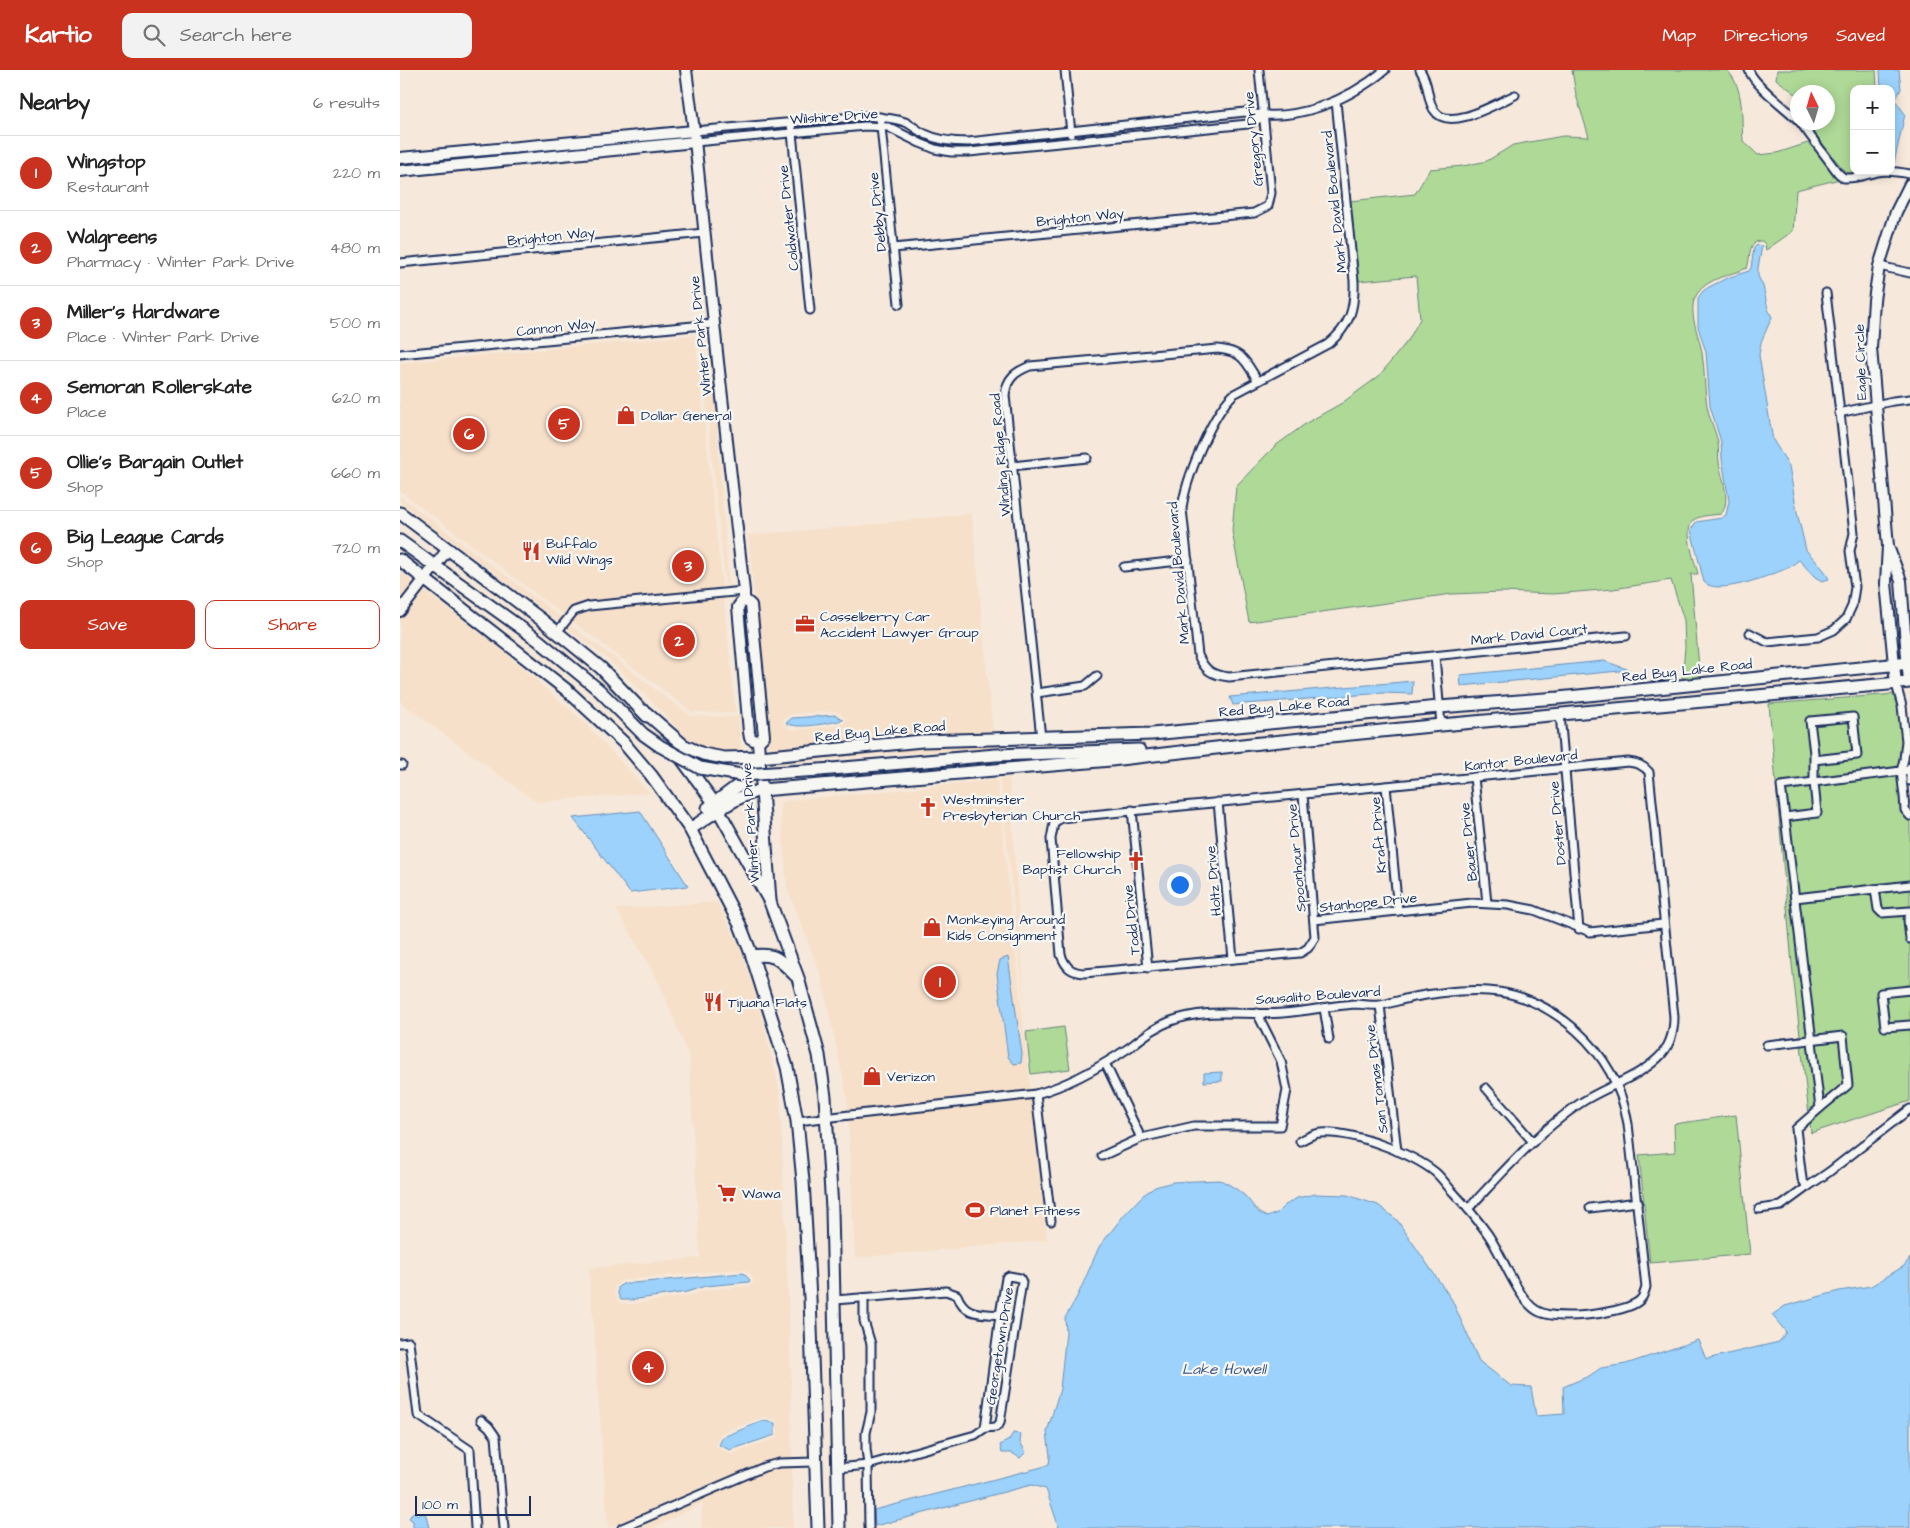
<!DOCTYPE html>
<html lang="en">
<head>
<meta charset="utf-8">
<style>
	:root { --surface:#fff; --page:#f2f2f2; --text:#222; --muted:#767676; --line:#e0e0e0; --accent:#c8321e }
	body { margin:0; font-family:"Architects Daughter",sans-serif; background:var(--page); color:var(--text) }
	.controls { position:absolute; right:15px; top:15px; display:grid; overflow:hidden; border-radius:10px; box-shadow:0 2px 12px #0003 }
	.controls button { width:45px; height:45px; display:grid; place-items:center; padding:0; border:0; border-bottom:1px solid var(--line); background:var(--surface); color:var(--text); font:25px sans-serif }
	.compass { position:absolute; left:1390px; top:15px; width:45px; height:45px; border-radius:50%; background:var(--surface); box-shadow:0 2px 12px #0003; rotate:355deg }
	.scale { position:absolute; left:15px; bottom:12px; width:116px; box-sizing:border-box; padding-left:5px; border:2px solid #1b2f5e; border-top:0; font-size:14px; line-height:18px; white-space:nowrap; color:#1b2f5e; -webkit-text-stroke:4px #f6f6f2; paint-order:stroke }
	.you { position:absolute; left:779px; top:814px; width:18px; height:18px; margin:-12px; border:4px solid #fff; border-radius:50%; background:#1a73e8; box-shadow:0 0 0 8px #1a73e833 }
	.badge { display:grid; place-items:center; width:32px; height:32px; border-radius:50%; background:var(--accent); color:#fff; font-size:16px; font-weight:700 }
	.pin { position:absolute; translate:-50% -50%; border:2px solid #fff; box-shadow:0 1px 5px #0006 }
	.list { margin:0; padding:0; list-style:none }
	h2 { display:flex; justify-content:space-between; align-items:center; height:65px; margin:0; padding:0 20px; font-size:21px }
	h2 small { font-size:16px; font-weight:400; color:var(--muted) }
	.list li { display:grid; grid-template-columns:32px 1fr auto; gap:15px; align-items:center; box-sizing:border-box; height:75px; padding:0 20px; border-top:1px solid var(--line) }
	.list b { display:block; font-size:19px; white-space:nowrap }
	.list p { margin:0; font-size:16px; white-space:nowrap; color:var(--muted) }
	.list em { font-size:16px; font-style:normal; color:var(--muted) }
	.actions { display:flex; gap:10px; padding:15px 20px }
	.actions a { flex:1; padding:11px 0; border:1px solid var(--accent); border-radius:10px; text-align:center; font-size:18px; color:var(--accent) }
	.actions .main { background:var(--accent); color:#fff }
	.icon { flex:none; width:28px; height:28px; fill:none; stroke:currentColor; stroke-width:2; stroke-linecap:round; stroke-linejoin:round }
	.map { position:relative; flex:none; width:1510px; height:1458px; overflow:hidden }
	header { display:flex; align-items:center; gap:30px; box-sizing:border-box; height:70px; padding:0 25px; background:var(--accent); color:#fff }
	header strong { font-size:24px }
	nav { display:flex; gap:28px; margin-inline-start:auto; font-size:18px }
	.search { width:350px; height:45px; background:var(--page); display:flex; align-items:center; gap:12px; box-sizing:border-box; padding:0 18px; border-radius:10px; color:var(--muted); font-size:19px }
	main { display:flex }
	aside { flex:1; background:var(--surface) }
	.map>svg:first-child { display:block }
</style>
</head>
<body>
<header>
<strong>Kartio</strong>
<div class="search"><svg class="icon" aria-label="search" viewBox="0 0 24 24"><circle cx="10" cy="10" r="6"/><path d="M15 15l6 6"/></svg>Search here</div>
<nav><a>Map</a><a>Directions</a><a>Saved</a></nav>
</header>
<main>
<aside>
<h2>Nearby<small>6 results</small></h2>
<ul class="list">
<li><span class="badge">1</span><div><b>Wingstop</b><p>Restaurant</p></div><em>220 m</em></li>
<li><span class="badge">2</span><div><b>Walgreens</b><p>Pharmacy · Winter Park Drive</p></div><em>480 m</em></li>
<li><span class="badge">3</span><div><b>Miller's Hardware</b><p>Place · Winter Park Drive</p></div><em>500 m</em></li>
<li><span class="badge">4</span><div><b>Semoran Rollerskate</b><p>Place</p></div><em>620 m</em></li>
<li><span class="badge">5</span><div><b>Ollie's Bargain Outlet</b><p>Shop</p></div><em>660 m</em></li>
<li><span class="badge">6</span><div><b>Big League Cards</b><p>Shop</p></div><em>720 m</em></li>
</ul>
<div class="actions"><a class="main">Save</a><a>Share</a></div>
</aside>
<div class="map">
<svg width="1510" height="1458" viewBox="0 0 1510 1458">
	<rect width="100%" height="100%" fill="#f6e9db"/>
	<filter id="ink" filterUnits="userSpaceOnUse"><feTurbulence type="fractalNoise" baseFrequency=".02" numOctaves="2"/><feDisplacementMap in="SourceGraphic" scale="10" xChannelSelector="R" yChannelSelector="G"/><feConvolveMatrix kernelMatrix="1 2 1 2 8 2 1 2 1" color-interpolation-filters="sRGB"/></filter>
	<g filter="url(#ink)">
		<g fill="#f6e0ca" fill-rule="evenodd">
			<path d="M295,265L336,643L292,642L0,421V293Z"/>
			<path d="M313,287L321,358L317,359L329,518H326L301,288Z"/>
			<path d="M0,426L162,548L159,552L0,432Z"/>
			<path d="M572,443L593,665L370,682L348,465L456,456ZM436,641L446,649L444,654L427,657L392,660L383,654L384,649L392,644Z"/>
			<path d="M0,502L16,514L0,534Z"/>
			<path d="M22,519L88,568L184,652L250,723L136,732L0,632V548Z"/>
			<path d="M169,554L291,646L336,647L339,644L341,683H325L304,679L290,673L248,627L209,590L166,557Z"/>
			<path d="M593,674L594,679L477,684L371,694V691L522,676Z"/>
			<path d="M609,708L626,947L600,709Z"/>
			<path d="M597,710L647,1170L455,1188L447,1027L421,906L387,818L380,734L383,731Z"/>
			<path d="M317,832L341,880L357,928L380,1022L391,1303L392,1388L379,1389L362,1393L208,1458L189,1198L300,1188L289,988L259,912L216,839ZM330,1200H344L350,1203L354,1212L349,1216L306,1220L287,1226L232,1234L220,1233L214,1223L215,1216L223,1210ZM363,1347L377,1350L378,1365L376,1368L331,1384L317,1377L316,1375L322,1363Z"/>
			<path d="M392,1397L393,1458H301L302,1433L254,1458H234L365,1401L379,1398Z"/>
		</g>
		<g fill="#afd997" stroke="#65847a">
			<path d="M1172,0H1327C1345,19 1341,47 1343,71L1358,85L1377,83L1411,72L1440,109L1396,120L1393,161L1366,180L1365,174L1362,171C1347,170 1351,188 1347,198C1331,205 1307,208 1297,224C1286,240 1300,267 1302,283C1305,301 1304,319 1307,336C1309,349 1316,361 1318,373C1319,379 1318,386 1319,392C1321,407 1332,431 1321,444C1313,445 1304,445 1297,448C1280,454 1295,491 1298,504H1291L1300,609L1282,611L1285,577L1284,550L1271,510L1213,519L1154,524L1102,522L1052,524L849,552L832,461L836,416L875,376L908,352L942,333L979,306L1009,269L1020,249L1016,206L959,211L950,131L1015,124L1030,99L1063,96L1087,91L1113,75L1163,66L1189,67L1176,25Z"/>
			<path d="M1377,0H1476L1477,19H1454V101H1466L1446,103L1412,60L1413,53L1428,52V22H1398L1397,25L1376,9Z"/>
			<path d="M1495,624L1498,637L1502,671L1501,688L1497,697L1501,740L1506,749L1510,753V1031L1411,1063L1392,894L1369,634Z"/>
			<path d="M664,957L670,999L631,1004L626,962Z"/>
			<path d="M1336,1045L1350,1184L1250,1193L1239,1085L1275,1082L1274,1054Z"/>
		</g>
		<g fill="#9cd2fb" stroke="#6891bc">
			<path d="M1480,0H1499L1501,19L1495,30L1505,44L1492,102L1491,19H1481Z"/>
			<path d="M1357,175L1362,176L1358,198V206L1363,216L1368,239L1372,247L1361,272L1359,285L1371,359L1373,370L1389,396L1397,442L1406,480L1424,500L1429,509L1422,511L1415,507L1399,490C1396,492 1393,495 1390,497C1374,504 1317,527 1304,512L1291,460L1296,452L1322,448L1326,445L1329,431L1322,389L1321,372L1310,336L1306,282L1298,257V228L1303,221L1309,217L1327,208L1349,201L1351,198L1354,178Z"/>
			<path d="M1204,591L1230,600L1061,616L1060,605Z"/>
			<path d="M1013,611L1012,624L983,623L833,635L830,627Z"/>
			<path d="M436,645L443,650C429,653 398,660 386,653L392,648Z"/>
			<path d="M240,741L288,816L230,823L173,748Z"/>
			<path d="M608,887L622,984L621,993L614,994L608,987L597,904L600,890Z"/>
			<path d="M822,1002V1011L804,1012V1003Z"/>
			<path d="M820,1110C829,1114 837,1119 844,1125C854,1134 853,1141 867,1147L877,1143L884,1136L897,1128L915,1124L947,1125L978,1135L997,1150L1052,1230L1079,1291L1111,1316L1131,1317L1136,1346L1164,1344L1163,1317L1189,1306L1201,1298L1226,1294L1298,1270L1306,1289L1379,1272L1386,1262L1372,1245L1385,1236L1439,1221L1471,1216L1504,1196L1510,1188V1458H659L646,1419L631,1415L475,1456L474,1440L642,1397L649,1394L650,1386L647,1362L660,1319L666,1262L665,1248L678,1225L699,1177L724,1145L742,1126L755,1117L773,1112Z"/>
			<path d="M343,1203L350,1210L349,1212L305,1216L287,1222L231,1230H221L218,1224V1217L223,1214Z"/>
			<path d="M363,1351L375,1353V1365L330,1380L319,1375L323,1367Z"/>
			<path d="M613,1363L621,1364L620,1372L626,1382L620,1388L612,1383H602L600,1375L609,1370Z"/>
			<path d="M13,1442L18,1445L23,1443L26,1445L29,1458H13V1451L9,1448Z"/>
		</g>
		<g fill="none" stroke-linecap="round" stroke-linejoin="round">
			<g stroke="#1b2f5e" stroke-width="11">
				<g id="street">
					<path d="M665,0L671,64"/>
					<path d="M1020,0C1030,14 1026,28 1034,40C1048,63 1097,33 1115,25"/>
					<path d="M1349,0C1353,14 1386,38 1398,50"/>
					<path d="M936,31L954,211C955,239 950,256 928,274L834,324C812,344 785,410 782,439L798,585C805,601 812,605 829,607L1226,566"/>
					<path d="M480,47L499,234"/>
					<path d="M1400,52L1438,103L1444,108C1456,109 1465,105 1477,102C1487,100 1500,102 1510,104"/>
					<path d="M391,53L410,240"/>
					<path d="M294,61L465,46C479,47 491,47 505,52C512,55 518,61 525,64C539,71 553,72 568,72L845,42C894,54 947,31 985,0"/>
					<path d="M295,72L465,56L488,57L520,73L535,79L551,82H569L848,54L863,47"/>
					<path d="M493,178L854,143L868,136L871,123L859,0"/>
					<path d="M0,193L304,163"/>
					<path d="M1479,196L1510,203"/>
					<path d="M0,284L314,254"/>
					<path d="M1439,343L1493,331L1510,329"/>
					<path d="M612,396L687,388"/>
					<path d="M724,497L788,490"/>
					<path d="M157,562L174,541L189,536L344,521"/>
					<path d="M1350,563L1367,572L1418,567L1434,560L1446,549L1452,536L1455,517L1450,481L1454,463L1426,223"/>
					<path d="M1035,586L1041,655"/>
					<path d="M1496,614L1502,636L1506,671L1504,689L1501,701L1504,726L1505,740L1510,746"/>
					<path d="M637,623L685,616L697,606"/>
					<path d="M1160,644L1179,859"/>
					<path d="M641,668L605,325C607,308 615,302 630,296L818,279C844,282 845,291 858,311"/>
					<path d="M0,695H2"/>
					<path d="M1510,697V711"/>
					<path d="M1509,700L1414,712L1417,743L1385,747L1420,1038L1396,1059L1402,1109L1407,1117L1429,1102L1510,1039"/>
					<path d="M1074,707L1087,833"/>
					<path d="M986,716L998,841"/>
					<path d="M903,725L915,867L908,878L900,883L684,903C671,902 666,898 661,885L651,769L654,753L661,748L1228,692C1237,693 1243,695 1249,702L1274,947C1274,962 1270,977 1258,988C1236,1009 1204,1017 1179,1034C1137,1063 1103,1102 1068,1139"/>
					<path d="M818,732L833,889"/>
					<path d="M732,740L748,898"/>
					<path d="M1385,747L1381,716L1414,712V683L1410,651L1453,647L1457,685L1414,690"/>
					<path d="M1475,819L1478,839L1482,843L1510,841"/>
					<path d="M1395,828L1510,815"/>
					<path d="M1510,845L1508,850L1510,869"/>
					<path d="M914,850L1072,833L1108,835L1134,840L1190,862L1263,854"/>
					<path d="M1510,920L1481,923L1485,957L1510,955"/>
					<path d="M980,935L997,1081"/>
					<path d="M924,938L929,969"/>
					<path d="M1367,975L1443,966L1448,1015L1420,1038"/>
					<path d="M705,993L741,1068"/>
					<path d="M1086,1018L1133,1072"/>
					<path d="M636,1024L651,1151"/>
					<path d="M397,1051L636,1024C669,1015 702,996 730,977C743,967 755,957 771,951C808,937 845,946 883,943C907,941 931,936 954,934C963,934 972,936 981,935C992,933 1003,929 1014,927C1080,916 1123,914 1176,960C1204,985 1222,1017 1228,1054L1246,1217C1244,1224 1243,1229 1236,1233C1218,1244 1154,1252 1136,1240C1117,1228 1101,1182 1087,1163C1077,1149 1065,1135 1053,1122C1047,1116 1042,1108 1035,1102C1011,1083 953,1061 921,1063C914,1063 906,1068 900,1071"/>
					<path d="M702,1086L741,1068L794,1056H880L887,1020L881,991L857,943"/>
					<path d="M1190,1138L1238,1132"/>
					<path d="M1359,1139L1381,1136L1407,1117"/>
					<path d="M464,1228V1251L471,1274V1342L466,1363V1379L468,1395L469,1458"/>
					<path d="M435,1230L546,1221L557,1225C565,1246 580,1243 600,1245L585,1358L575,1365L468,1395L437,1398"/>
					<path d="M0,1273L9,1272L18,1345L70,1380L75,1458"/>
					<path d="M81,1350L89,1357L96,1367L104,1458"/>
					<path d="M585,1358L596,1357L600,1353L622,1212L620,1208L609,1206L606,1208L600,1245"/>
					<path d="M222,1458L364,1397L379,1393L415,1392"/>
				</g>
			</g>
			<g stroke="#1b2f5e" stroke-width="14">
				<g id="secondary">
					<path d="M286,0L294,61L318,292L344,521V529L338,537L349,662L350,668L358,672"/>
					<path d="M0,88L294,61"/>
					<path d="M0,101L295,72"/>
					<path d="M1489,479L1501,511L1509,612"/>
					<path d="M344,529L351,535L364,666L358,672"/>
					<path d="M0,541L48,479"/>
					<path d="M1496,614L1486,513L1488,476L1471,278L1474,230L1479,196L1496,142L1510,114"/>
					<path d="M358,672L362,720"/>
				</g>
			</g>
			<g stroke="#1b2f5e" stroke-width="15">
				<g id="primary">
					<path d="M0,443L142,550L201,598L247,646"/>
					<path d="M0,471L138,570L199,620L218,639"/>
					<path d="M0,490L168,621L223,672L251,705L290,759L340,855L352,886L387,997L397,1051L403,1111L410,1228L418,1458"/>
					<path d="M244,641L283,675L303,684L324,688L360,687L522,671L752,664L1039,637L1158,628L1510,593"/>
					<path d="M281,688L315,734L370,832L398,908L419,985L425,1027L432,1139L439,1458"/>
					<path d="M420,700L596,685L739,680"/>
					<path d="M362,720L370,831"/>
					<path d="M308,738L340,714L360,687"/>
					<path d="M290,759C313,744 335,726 362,720L711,690L851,674L1041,655L1510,612"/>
					<path d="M352,886C376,883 379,889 395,905"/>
				</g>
			</g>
			<use href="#street" stroke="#f6f6f2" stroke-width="7"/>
			<use href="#secondary" stroke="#f6f6f2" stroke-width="10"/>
			<use href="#primary" stroke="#f6f6f2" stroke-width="11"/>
			<g stroke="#1b2f5e" stroke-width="15" stroke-linecap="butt">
				<path id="primary-bridge" d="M218,639L243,664L260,676L300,698L341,705L420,700"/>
			</g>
			<use href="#primary-bridge" stroke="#f6f6f2" stroke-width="11"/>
		</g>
	</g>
	<defs>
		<g id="shop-bare" transform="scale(1.5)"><path d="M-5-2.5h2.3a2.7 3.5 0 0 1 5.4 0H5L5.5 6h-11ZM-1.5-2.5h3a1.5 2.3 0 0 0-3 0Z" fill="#c8321e" stroke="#f6f6f2" stroke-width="2.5" paint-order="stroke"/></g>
		<g id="restaurant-bare" transform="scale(1.5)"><path d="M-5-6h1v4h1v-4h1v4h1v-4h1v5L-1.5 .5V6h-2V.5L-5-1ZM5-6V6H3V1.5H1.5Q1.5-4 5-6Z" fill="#c8321e" stroke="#f6f6f2" stroke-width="2.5" paint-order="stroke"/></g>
		<g id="office-bare" transform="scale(1.5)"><path d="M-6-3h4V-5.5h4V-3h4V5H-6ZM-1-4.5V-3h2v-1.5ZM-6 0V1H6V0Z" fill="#c8321e" stroke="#f6f6f2" stroke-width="2.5" paint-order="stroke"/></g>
		<g id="church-bare" transform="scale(1.5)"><path d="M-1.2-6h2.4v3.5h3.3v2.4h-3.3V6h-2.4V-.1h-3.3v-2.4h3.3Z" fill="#c8321e" stroke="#f6f6f2" stroke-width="2.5" paint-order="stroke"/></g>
		<g id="supermarket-bare" transform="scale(1.5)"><path d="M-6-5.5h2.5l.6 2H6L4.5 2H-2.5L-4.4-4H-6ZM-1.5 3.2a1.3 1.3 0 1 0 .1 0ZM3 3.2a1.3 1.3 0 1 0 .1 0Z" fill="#c8321e" stroke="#f6f6f2" stroke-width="2.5" paint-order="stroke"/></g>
		<g id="stadium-bare" transform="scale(1.5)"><path d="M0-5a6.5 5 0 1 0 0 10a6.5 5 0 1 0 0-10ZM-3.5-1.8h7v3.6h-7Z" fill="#c8321e" stroke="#f6f6f2" stroke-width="2.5" paint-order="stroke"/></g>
	</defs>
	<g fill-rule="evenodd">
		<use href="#shop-bare" x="226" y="345"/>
		<use href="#restaurant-bare" x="131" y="481"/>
		<use href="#office-bare" x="405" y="554"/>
		<use href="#church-bare" x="528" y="737"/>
		<use href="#church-bare" x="736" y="791"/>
		<use href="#shop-bare" x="532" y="857"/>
		<use href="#restaurant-bare" x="313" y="932"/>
		<use href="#shop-bare" x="472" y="1006"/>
		<use href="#supermarket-bare" x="327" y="1123"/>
		<use href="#stadium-bare" x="575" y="1140"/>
	</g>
	<g text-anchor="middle" stroke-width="4.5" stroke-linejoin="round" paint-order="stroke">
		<g font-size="14" fill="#1b2f5e" stroke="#f6f6f2">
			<text transform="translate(434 46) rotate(-4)" y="5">Wilshire Drive</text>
			<text transform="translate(853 69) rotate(-96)" y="5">Gregory Drive</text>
			<text transform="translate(934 132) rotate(-96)" y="5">Mark David Boulevard</text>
			<text transform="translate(477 142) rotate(-96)" y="5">Debby Drive</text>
			<text transform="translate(680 147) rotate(-6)" y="5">Brighton Way</text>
			<text transform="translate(388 148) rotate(-96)" y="5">Coldwater Drive</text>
			<text transform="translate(151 166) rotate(-6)" y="5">Brighton Way</text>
			<text transform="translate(156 257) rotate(-6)" y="5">Cannon Way</text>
			<text transform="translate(300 266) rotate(-96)" y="5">Winter Park Drive</text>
			<text transform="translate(1460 292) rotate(-92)" y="5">Eagle Circle</text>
			<text transform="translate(600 385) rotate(-95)" y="5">Winding Ridge Road</text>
			<text transform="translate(778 503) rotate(-95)" y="5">Mark David Boulevard</text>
			<text transform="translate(1129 564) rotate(-6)" y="5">Mark David Court</text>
			<text transform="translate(1287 600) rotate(-6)" y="5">Red Bug Lake Road</text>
			<text transform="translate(884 636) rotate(-5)" y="5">Red Bug Lake Road</text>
			<text transform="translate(480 661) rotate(-5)" y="5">Red Bug Lake Road</text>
			<text transform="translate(1121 690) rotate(-6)" y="5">Kantor Boulevard</text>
			<text transform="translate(350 753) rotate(-94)" y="5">Winter Park Drive</text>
			<text transform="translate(1157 753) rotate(-95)" y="5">Doster Drive</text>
			<text transform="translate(978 765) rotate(-95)" y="5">Kraft Drive</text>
			<text transform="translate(1068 772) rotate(-96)" y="5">Bauer Drive</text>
			<text transform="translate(896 788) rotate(-95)" y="5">Spoonhour Drive</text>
			<text transform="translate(813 811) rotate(-95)" y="5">Holtz Drive</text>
			<text transform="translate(968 832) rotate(-6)" y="5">Stanhope Drive</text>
			<text transform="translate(731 850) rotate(-96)" y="5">Todd Drive</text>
			<text transform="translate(918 925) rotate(-4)" y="5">Sausalito Boulevard</text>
			<text transform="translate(976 1009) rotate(-97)" y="5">San Tomas Drive</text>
			<text transform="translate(599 1276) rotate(-81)" y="5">Georgetown Drive</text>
		</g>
		<g font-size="14" fill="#1b2f5e" stroke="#f6f6f2" text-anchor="start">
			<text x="241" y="350">Dollar General</text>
			<text x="146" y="478">Buffalo<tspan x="146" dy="16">Wild Wings</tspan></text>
			<text x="420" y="551">Casselberry Car<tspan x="420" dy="16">Accident Lawyer Group</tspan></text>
			<text x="543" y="734">Westminster<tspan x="543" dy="16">Presbyterian Church</tspan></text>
			<text x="721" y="788" text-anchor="end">Fellowship<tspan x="721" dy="16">Baptist Church</tspan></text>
			<text x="547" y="854">Monkeying Around<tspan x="547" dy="16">Kids Consignment</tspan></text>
			<text x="328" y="937">Tijuana Flats</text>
			<text x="487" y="1011">Verizon</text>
			<text x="342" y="1128">Wawa</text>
			<text x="590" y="1145">Planet Fitness</text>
		</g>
		<g font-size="15" font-style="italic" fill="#3b5885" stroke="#f6f6f2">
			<text x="824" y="1304">Lake Howell</text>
		</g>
	</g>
</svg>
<div class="controls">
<button>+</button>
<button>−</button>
</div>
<svg class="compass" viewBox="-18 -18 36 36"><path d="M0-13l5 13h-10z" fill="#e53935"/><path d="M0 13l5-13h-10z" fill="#767676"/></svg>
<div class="scale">100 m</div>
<div class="you"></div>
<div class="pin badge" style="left:540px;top:912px">1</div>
<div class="pin badge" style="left:279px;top:571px">2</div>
<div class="pin badge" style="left:288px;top:496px">3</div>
<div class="pin badge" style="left:248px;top:1297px">4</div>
<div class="pin badge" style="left:164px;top:354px">5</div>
<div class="pin badge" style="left:69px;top:364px">6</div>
</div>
</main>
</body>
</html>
